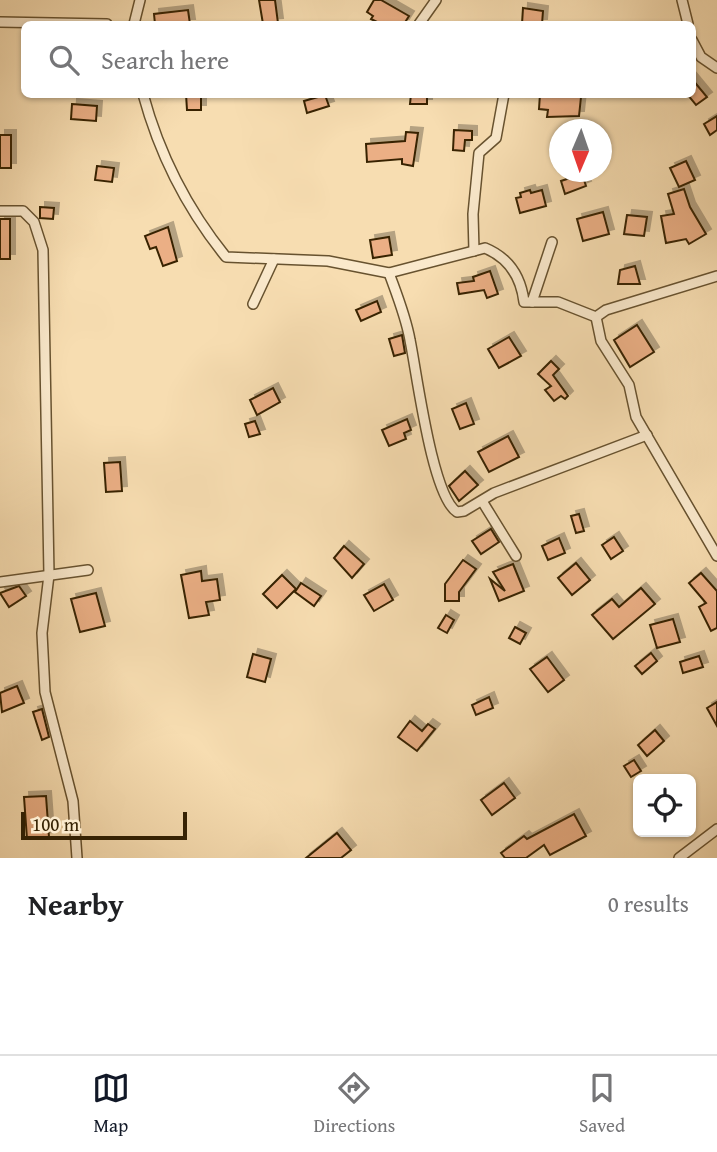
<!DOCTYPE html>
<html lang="en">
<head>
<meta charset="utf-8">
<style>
	:root { --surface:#fff; --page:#f2f2f2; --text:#202124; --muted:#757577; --line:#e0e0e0; --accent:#111827 }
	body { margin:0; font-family:"Gentium Book Plus",serif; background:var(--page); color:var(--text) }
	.controls { position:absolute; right:21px; bottom:21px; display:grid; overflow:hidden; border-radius:10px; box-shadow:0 2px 5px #0004 }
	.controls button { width:63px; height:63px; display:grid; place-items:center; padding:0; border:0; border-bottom:2px solid var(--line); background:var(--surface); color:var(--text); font:35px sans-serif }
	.compass { position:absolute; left:549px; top:119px; width:63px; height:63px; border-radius:50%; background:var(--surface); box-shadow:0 2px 5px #0004; rotate:182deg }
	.scale { position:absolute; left:21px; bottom:18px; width:166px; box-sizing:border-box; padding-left:7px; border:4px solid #372304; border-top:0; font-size:19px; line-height:24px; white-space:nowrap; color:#372304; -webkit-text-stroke:5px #fae9cc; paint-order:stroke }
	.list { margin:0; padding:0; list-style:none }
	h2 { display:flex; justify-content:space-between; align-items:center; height:91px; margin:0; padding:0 28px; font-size:30px }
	h2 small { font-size:23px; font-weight:400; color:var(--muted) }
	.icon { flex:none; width:38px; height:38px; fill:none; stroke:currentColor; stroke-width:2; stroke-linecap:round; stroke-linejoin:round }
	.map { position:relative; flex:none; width:717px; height:858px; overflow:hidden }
	.search { position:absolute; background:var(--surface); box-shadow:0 2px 5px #0004; left:21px; right:21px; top:21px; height:77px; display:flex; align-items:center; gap:18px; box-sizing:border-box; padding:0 24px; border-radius:10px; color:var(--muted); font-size:26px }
	.sheet { height:196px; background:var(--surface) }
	nav { display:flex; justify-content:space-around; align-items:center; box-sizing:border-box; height:98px; border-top:2px solid var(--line); background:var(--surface); font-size:19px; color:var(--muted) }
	nav a { display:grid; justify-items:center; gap:4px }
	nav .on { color:var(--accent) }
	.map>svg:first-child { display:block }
</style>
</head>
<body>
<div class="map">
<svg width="717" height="858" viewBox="0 0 717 858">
	<defs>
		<filter id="shadow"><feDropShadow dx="5" dy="-5" stdDeviation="0" flood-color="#0004"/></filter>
	</defs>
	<rect width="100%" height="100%" fill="#f7ddb1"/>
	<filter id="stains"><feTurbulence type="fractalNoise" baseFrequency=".00286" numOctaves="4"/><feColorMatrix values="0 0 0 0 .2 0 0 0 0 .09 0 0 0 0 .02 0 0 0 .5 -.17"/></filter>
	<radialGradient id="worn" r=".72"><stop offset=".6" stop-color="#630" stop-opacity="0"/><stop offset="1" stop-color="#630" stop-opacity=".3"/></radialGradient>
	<g fill="#ebaf85" stroke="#372304" stroke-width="2" filter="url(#shadow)">
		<path d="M259,0H275L278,23L263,24Z"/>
		<path d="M374,0H381L409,16L404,24H381L371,19L373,16L367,12Z"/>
		<path d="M523,8L543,11L542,24H522Z"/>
		<path d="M188,10L190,24H155L154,14Z"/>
		<path d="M692,79L707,97L696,105L687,94H692Z"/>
		<path d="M186,94H201V110H187Z"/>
		<path d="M411,94H427V104H410Z"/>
		<path d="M540,94L581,97L579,116L547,117L548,110L539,109Z"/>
		<path d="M325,95L329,106L307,113L304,101Z"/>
		<path d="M72,104L97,106L96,121L71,119Z"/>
		<path d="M717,116V130L710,135L704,124Z"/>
		<path d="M454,130L472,131V140H465L464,151L453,150Z"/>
		<path d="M406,132L418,133L413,166L402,164V159L367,162L366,144L405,141Z"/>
		<rect x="0" y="135" width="11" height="33"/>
		<path d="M686,161L695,180L679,187L670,168Z"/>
		<path d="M97,166L114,168L112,182L95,180Z"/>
		<path d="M582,174L586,186L565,194L561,181Z"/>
		<path d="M684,189L690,207L706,234L689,244L686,239L666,243L661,216L674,214L668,194Z"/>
		<path d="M530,190L531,193L542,190L546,206L520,213L516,198L521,197L520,193Z"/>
		<path d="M40,207L54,208L53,219L40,218Z"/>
		<path d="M603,212L609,234L583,241L577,219Z"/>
		<path d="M627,215L647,217L644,236L624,234Z"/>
		<rect x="0" y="219" width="10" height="40"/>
		<path d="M168,227L177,261L163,266L156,247L150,249L145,236Z"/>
		<path d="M389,237L392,255L373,258L370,240Z"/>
		<path d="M635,266L640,284H618L620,270Z"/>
		<path d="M490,271L498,294L487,298L484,290L459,294L457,283L474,281L473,277Z"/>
		<path d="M377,301L381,312L361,321L356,310Z"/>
		<path d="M637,325L654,352L630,367L614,340Z"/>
		<path d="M402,335L405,353L394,356L389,339Z"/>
		<path d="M509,337L521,356L499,368L488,349Z"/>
		<path d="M551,361L559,369L553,375L568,396L565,399L561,396L554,401L545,390L551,386L538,374Z"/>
		<path d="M273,388L280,402L257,415L250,400Z"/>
		<path d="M466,403L474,424L460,429L452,409Z"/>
		<path d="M407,419L411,430L404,433L406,439L389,446L382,430Z"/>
		<path d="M255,421L260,434L249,437L245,424Z"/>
		<path d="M508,436L519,457L489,472L478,452Z"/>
		<path d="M120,462L122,491L106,492L104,463Z"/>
		<path d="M465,471L478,485L459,501L449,486Z"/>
		<path d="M579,514L584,531L576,533L571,516Z"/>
		<path d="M491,529L499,542L481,554L472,541Z"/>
		<path d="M614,537L623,551L611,559L602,545Z"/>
		<path d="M559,538L565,553L548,560L542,546Z"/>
		<path d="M344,546L364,564L352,578L334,558Z"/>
		<path d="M463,560L476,569L459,592V601H445V584Z"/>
		<path d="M576,563L590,580L572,595L558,578Z"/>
		<path d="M513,564L524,591L499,601L490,579L505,591L493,572Z"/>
		<path d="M201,571L202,581L217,579L220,600L206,602L209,615L189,618L181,575Z"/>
		<path d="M701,573L717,591V628L711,631L699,607L706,603L689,583Z"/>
		<path d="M282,575L296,589L277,608L263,594Z"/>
		<path d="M301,583L321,596L314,606L295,592Z"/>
		<path d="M384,584L393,600L374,611L364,595Z"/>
		<path d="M19,586L26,596L9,607L0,593Z"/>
		<path d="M641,588L655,604L613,639L592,615L612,599L619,607Z"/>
		<path d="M96,593L105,626L80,632L71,599Z"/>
		<path d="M446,615L454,620L447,633L438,628Z"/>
		<path d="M673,619L680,642L657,648L650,625Z"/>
		<path d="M515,627L526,633L520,644L509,638Z"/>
		<path d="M651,653L657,661L642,674L635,666Z"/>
		<path d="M253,654L271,659L265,682L247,677Z"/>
		<path d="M699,656L703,667L683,673L680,662Z"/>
		<path d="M547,657L564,680L548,692L530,669Z"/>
		<path d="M17,686L24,703L2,712L0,693Z"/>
		<path d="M489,697L493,708L476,715L472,705Z"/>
		<path d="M717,702V726L707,708Z"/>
		<path d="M42,709L49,737L42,740L33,712Z"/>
		<path d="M410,721L422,731L428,724L435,729L417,751L398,737Z"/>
		<path d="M655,730L664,741L647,756L638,745Z"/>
		<path d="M634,760L641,771L631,777L624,766Z"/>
		<path d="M504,783L515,798L492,815L481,800Z"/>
		<path d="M46,796L49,837L27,839L24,797Z"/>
		<path d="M574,814L586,836L550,855L544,845L526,858H505L501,853L524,836L527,839Z"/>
		<path d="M337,833L351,850L341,858H306Z"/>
	</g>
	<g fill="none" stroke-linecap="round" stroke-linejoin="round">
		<g stroke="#67522f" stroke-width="12">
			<g id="street">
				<path d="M682,0L688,24"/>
				<path d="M0,22L107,24"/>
				<path d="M134,24L140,0"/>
				<path d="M419,24L436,0"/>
				<path d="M692,40L701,57L717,68"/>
				<path d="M143,94C159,153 188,210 226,257L328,261L389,273L485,248C509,258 521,277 524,302H532L552,242"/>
				<path d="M0,211H23L34,222L43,250L49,575L42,633L45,692L73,801L77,858"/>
				<path d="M474,251L473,214L479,153L496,138L504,94"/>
				<path d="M389,273C397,295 406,317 410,340C417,374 432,496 457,512L464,511L494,493L647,435"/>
				<path d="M717,276L606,310L596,317L601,341L629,385L636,417L717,556"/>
				<path d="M532,302H558L596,317"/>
				<path d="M253,304L274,259"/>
				<path d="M482,501L516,556"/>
				<path d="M0,582L88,570"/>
				<path d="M679,858L717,829"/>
			</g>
		</g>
		<use href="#street" stroke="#fae9cc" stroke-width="9"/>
	</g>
	<rect width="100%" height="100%" filter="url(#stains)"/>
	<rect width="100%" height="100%" fill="url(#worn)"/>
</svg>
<div class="controls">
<button><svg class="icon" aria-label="locate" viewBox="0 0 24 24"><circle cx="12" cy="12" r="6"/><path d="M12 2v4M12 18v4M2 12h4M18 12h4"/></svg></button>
</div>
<svg class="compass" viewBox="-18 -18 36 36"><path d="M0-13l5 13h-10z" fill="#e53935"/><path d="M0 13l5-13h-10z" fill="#757577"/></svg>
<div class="scale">100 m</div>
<div class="search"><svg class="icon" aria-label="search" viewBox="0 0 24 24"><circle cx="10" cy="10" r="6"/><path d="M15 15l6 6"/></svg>Search here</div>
</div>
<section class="sheet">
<h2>Nearby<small>0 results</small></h2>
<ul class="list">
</ul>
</section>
<nav>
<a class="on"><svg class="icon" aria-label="map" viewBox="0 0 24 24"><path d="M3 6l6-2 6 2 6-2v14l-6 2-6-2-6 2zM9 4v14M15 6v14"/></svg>Map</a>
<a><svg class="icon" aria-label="directions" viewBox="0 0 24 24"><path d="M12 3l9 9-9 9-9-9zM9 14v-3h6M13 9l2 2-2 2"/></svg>Directions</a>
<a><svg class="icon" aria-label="saved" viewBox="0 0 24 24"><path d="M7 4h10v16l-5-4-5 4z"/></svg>Saved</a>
</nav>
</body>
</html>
